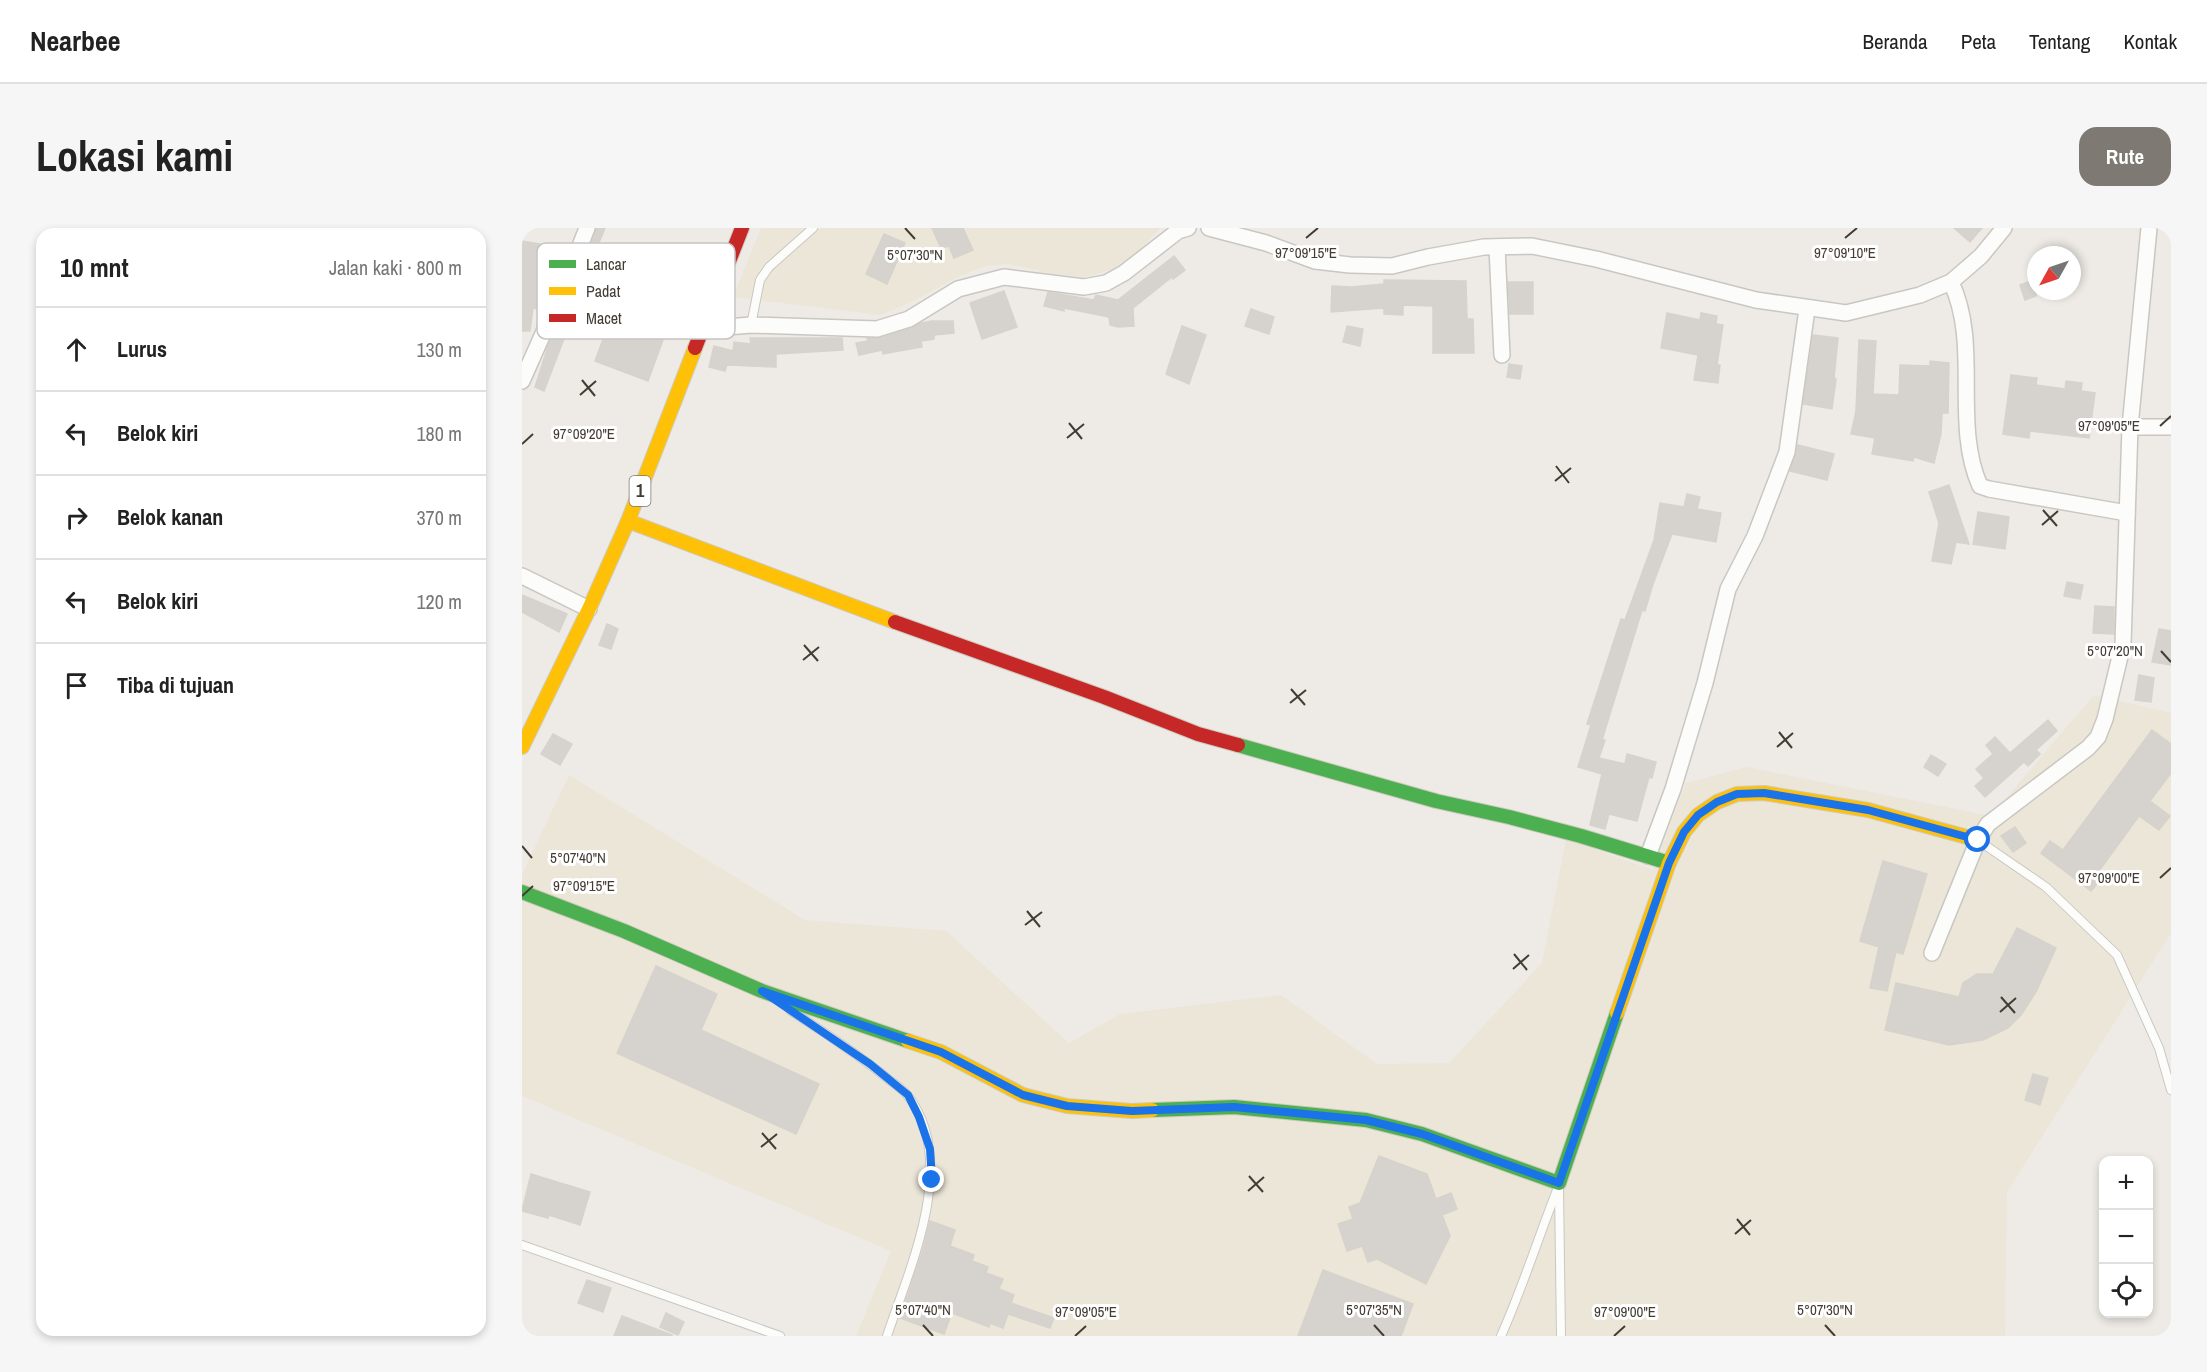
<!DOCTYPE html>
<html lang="id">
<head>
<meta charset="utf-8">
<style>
	:root { --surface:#fff; --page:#f6f6f6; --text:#222; --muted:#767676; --line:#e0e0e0; --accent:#7e7972 }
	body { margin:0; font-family:"Archivo Narrow",sans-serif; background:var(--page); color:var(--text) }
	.controls { position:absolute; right:18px; bottom:18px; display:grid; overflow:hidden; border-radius:12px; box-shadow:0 3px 9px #0003 }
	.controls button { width:54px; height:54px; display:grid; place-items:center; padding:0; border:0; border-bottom:2px solid var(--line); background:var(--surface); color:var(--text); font:30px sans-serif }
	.compass { position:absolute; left:1505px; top:18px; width:54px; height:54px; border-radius:50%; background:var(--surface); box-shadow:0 3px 9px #0003; rotate:230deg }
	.stop { position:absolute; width:18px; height:18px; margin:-14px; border:4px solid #1a73e8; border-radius:50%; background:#fff }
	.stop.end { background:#1a73e8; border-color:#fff; box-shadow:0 2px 6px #0008 }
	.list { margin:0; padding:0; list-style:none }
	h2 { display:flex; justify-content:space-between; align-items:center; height:78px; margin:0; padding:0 24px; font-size:26px }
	h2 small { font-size:20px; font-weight:400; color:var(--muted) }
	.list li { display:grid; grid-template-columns:39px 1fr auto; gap:18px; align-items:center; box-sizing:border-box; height:84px; padding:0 24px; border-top:2px solid var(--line) }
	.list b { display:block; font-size:22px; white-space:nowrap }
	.list em { font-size:20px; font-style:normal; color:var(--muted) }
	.icon { flex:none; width:33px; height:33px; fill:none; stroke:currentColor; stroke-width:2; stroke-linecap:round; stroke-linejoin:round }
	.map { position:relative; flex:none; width:1649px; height:1108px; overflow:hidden; border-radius:18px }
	header { display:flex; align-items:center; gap:36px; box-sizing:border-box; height:84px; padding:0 30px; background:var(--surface); border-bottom:2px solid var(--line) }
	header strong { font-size:28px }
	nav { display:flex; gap:33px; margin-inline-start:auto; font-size:21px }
	.intro { display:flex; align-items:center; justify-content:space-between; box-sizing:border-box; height:144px; padding:0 36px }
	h1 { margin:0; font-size:42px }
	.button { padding:15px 27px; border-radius:18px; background:var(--accent); color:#fff; font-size:21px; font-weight:700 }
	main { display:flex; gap:36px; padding:0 36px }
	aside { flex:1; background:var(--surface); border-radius:18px; box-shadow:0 3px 9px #0003 }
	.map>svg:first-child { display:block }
</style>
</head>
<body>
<header>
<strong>Nearbee</strong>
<nav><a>Beranda</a><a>Peta</a><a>Tentang</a><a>Kontak</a></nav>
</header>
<div class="intro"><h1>Lokasi kami</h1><a class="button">Rute</a></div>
<main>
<aside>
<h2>10 mnt<small>Jalan kaki · 800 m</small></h2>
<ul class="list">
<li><svg class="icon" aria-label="ahead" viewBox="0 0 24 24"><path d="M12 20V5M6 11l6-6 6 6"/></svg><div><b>Lurus</b></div><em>130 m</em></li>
<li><svg class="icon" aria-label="left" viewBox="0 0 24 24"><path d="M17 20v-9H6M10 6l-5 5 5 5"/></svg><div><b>Belok kiri</b></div><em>180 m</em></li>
<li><svg class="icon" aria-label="right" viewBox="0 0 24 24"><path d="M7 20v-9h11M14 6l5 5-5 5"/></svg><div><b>Belok kanan</b></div><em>370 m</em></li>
<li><svg class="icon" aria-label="left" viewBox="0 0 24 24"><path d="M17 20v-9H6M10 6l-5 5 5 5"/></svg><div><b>Belok kiri</b></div><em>120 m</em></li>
<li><svg class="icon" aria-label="arrive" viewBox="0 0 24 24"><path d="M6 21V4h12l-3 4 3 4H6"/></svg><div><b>Tiba di tujuan</b></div></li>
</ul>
</aside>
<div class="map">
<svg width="1649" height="1108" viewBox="0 0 1649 1108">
	<rect width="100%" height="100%" fill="#eeebe6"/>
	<g fill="#ece6d8">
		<path d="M239,0H638L604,38L562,49L531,46L487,36L464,38L436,49L388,75L358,87L211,69Z"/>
		<path d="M1572,467L1649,485V705L1485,964L1483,1108H334L369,1023L0,868V646L47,547L283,692L424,703L547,815L598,786L759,767L855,836L927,835L1020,735L1044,611L1131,642L1164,555L1224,539L1469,588Z"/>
	</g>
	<g fill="#d6d2cd" stroke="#d6d2cc" stroke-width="1.5">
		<path d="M75,0H83L72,27L66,25Z"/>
		<path d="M410,0H441L451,22L432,30L427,18L419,20Z"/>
		<path d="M1432,0H1460L1448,14Z"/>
		<path d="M362,6L383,15L365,56L344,46Z"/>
		<path d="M0,13L30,18L24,58L31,60L21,82L11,80L8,103H0Z"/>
		<path d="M652,28L663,42L651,51L650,49L611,80L612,98L596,99L588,97L587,89L542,80V83L522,78L526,64L572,72L574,67L596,72Z"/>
		<path d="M1514,51V68L1503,72L1498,57Z"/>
		<path d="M862,52L944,53L945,91H951L952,125H911V78L881,77V87L862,86V80L809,84L810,58L829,59L862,56Z"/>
		<path d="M986,54H1011V86H988Z"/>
		<path d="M482,63L495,99L460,111L448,75Z"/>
		<path d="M49,66L68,72L61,93L50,90L22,163L13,159L26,118Z"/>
		<path d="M93,79L146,98L126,153L73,133Z"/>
		<path d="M729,81L752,89L747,106L723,98Z"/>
		<path d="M1145,85L1178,92L1179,85L1195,88L1194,96L1201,97L1195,137H1198L1196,155L1172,152L1176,127L1139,120Z"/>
		<path d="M410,93H431L432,105L412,107V111L399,113L400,119L361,126L360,122L337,127L334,115L346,113L345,110H358L390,100L399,95Z"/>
		<path d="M660,98L684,107L667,156L644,146Z"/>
		<path d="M825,98L841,101L838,118L821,114Z"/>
		<path d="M1291,107L1316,110L1312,151H1314L1310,181L1281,176Z"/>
		<path d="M228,110H320L321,122L254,126V139L205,137L203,143L187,139L192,118L211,123L212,114L229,116Z"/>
		<path d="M1337,112L1354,113L1351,166L1377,167L1378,137L1408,138V133L1427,135L1426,185H1420L1419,206L1412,235L1392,229L1391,233L1350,226L1353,210L1329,206L1334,183Z"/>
		<path d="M987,136L1000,138L998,151L985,149Z"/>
		<path d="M1489,147L1515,150L1514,157L1543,161L1544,153L1560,155L1559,163L1573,165L1567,210L1508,203L1507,210L1481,206Z"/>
		<path d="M1276,217L1312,226L1305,252L1268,243Z"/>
		<path d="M1427,257L1447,316L1434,314L1429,336L1410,333L1417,295L1407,264Z"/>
		<path d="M1165,266L1178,269L1175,281L1199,285L1194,314L1150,306L1131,356L1123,383L1120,382L1080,512H1083L1077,530L1103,536L1105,526L1134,534L1130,550L1127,549L1115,593L1087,586L1083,601L1068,597L1080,546L1056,539L1069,497L1065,496L1099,391L1103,392L1132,312L1138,275L1162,279Z"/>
		<path d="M1456,284L1487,289L1483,321L1451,316Z"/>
		<path d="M1545,354L1561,357L1558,371L1542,368Z"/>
		<path d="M0,367L45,386L37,404L0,384Z"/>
		<path d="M1573,378L1592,379V406L1571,405Z"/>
		<path d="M85,396L96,401L89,421L77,417Z"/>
		<path d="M1637,401L1649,403V437L1630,434Z"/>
		<path d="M1617,447L1632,450L1629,474L1613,472Z"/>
		<path d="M1526,492L1535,503L1514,522L1518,526L1506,538L1502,534L1463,569L1453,558L1462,550L1454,541L1471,526L1464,517L1473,509L1488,525Z"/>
		<path d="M1630,502L1649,516V545L1628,573L1648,588L1637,602L1617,588L1574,647L1579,651L1569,663L1519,625L1528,613L1541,622Z"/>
		<path d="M31,506L50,516L38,537L19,526Z"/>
		<path d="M1409,527L1424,536L1416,548L1402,539Z"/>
		<path d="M1493,599L1504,615L1491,624L1479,608Z"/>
		<path d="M1361,633L1405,646L1381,726L1374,724L1365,763L1348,760L1357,719L1338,713Z"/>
		<path d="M1495,700L1534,720L1514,764L1499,787L1486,800L1461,812L1427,817L1363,802L1374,755L1437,769L1441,755L1455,746H1471Z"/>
		<path d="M134,738L195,766L179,802L297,856L274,906L95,825Z"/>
		<path d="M1511,846L1526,850L1518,877L1503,872Z"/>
		<path d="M857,928L905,946L914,971L929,965L935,981L920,987L928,1008L904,1056L855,1031L846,1034L840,1018L825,1023L816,996L831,991L827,979L838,975Z"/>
		<path d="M9,946L68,964L58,997L27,987L26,990L0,983Z"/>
		<path d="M408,993L433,1002L428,1018L452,1027L450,1033L466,1039L464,1045L481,1051L477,1061L492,1067L489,1075L532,1090L528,1100L486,1086L481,1100L468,1095L467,1099L430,1085L422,1106L378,1090L401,1021Z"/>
		<path d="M801,1042L891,1076L879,1108H776Z"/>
		<path d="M65,1052L89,1060L81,1084L56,1075Z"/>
		<path d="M144,1085L162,1094L156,1107L138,1099Z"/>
		<path d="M100,1088L150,1107V1108H92Z"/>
	</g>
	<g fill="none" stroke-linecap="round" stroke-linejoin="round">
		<g stroke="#cac7c2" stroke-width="10">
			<g id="lane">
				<path d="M229,97L238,52L247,39L291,0"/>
				<path d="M1457,613L1524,659L1595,727L1637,820L1649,862"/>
				<path d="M268,782C301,804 335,825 365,850C372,856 381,861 386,868C437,934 388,1039 365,1108"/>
				<path d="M1037,960L1039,1108"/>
				<path d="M0,1017L258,1108"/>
				<path d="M979,1108C1001,1059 1017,1007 1037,957"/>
			</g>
		</g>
		<g stroke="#cac7c2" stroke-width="18">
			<g id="street">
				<path d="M687,0L744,15L793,33L828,37L870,38L906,29L962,19L1010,18L1074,31L1234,72L1324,85L1398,67L1429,54L1459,28L1482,0"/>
				<path d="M975,19L980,127"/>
				<path d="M44,54L183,96"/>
				<path d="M1429,54C1459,117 1430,195 1458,258L1467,261L1605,285"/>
				<path d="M181,101L229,97L355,101L387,91L436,61L482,49L562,59L584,55L602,45L656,3L666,0"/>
				<path d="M0,153L44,54L65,0"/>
				<path d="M1608,199H1649"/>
				<path d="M0,348L67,381"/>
				<path d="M1126,628L1151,561L1183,455L1206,361L1233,308L1265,224L1285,81"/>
				<path d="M1410,725L1456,612L1466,596L1566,520L1576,509L1583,491L1601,416L1608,199L1627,0"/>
			</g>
		</g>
		<g stroke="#cfcabe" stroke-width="16">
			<g id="fast">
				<path d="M716,517L914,573L987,589L1059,608L1147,635"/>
				<path d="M0,664L102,703L240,763L386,813"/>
				<path d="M630,882L712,879L844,892L900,906L1037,955L1095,785"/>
			</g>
		</g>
		<g stroke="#cfcabe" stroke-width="16">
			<g id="slow">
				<path d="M106,293L373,394"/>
				<path d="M0,519L67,381L106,293L173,120"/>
				<path d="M1095,785L1147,635L1162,604L1176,587L1195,574L1215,566L1242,565L1346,582L1456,612"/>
				<path d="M386,813L419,824L501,867L545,878L610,883L630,882"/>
			</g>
		</g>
		<g stroke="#cfcabe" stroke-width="16">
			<g id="jam">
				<path d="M173,120L220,0"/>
				<path d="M373,394L582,469L676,506L716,517"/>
			</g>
		</g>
		<use href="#lane" stroke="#fcfcfb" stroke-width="8"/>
		<use href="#street" stroke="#fcfcfb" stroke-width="15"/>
		<use href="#fast" stroke="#4caf50" stroke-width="14"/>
		<use href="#slow" stroke="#ffc107" stroke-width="14"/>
		<use href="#jam" stroke="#c62828" stroke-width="14"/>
	</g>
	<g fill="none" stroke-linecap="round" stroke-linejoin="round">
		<path stroke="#1a73e8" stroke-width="8" d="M410,952L408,921L397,889L386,867L348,836L240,763L419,824L501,867L545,878L610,883L712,879L844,892L900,906L1037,955L1147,635L1162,604L1176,587L1195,574L1215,566L1242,565L1346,582L1456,612"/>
	</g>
	<path fill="none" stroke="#423c33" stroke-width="2" d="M383,0L393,11M784,10L796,0M1323,10L1335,0M60,152L73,168M58,167L74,153M547,195L560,211M1638,198L1649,188M545,210L562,196M0,216L11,206M1034,238L1047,255M1033,253L1049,240M1521,282L1535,298M1520,297L1536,283M282,417L296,433M1639,423L1649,434M281,432L297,419M769,461L783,477M768,475L784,462M1257,504L1270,520M1255,519L1271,505M0,618L10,630M1638,650L1649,640M0,668L11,658M505,683L518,699M503,697L520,684M992,726L1005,742M991,741L1007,727M1479,769L1493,785M1478,784L1494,770M240,905L254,921M239,919L255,906M727,948L741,964M726,963L742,949M1215,991L1228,1007M1213,1006L1229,992M401,1097L411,1108M852,1097L862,1108M1303,1097L1313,1108M553,1108L564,1098M1092,1108L1103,1098"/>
	<g text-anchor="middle" stroke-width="6" stroke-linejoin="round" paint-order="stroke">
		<rect fill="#fff" stroke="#7b7670" stroke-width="1.5" x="107.5" y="248" width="21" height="30" rx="4.5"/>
		<g font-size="18" font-weight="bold" fill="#423c33">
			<text x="118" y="269">1</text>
		</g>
	</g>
	<rect x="15" y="15" width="198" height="96" rx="9" fill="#fff" stroke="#c6c4c2" stroke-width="1.5"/>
	<rect x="27" y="32" width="27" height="8" fill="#4caf50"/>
	<rect x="27" y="59" width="27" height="8" fill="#ffc107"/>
	<rect x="27" y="86" width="27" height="8" fill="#c62828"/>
	<g font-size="16" fill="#423c33">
		<text x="64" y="42">Lancar</text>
		<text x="64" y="69">Padat</text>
		<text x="64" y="96">Macet</text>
	</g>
	<g font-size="15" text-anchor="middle" fill="#423c33" stroke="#fff" stroke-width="6" stroke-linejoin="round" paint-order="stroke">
		<text x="784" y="30">97°09'15"E</text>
		<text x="1323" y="30">97°09'10"E</text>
		<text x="393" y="32">5°07'30"N</text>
		<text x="1587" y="203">97°09'05"E</text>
		<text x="62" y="211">97°09'20"E</text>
		<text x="1593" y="428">5°07'20"N</text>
		<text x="56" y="635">5°07'40"N</text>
		<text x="1587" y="655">97°09'00"E</text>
		<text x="62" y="663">97°09'15"E</text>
		<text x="401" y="1087">5°07'40"N</text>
		<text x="852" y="1087">5°07'35"N</text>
		<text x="1303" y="1087">5°07'30"N</text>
		<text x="564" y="1089">97°09'05"E</text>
		<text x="1103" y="1089">97°09'00"E</text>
	</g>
</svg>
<div class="controls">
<button>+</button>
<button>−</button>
<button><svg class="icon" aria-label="locate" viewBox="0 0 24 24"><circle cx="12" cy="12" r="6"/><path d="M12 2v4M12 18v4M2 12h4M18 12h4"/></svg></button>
</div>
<svg class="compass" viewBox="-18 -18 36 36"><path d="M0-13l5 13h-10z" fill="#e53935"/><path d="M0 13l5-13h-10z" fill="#767676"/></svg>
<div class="stop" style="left:1456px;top:612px"></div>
<div class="stop end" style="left:410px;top:952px"></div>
</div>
</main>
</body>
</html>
